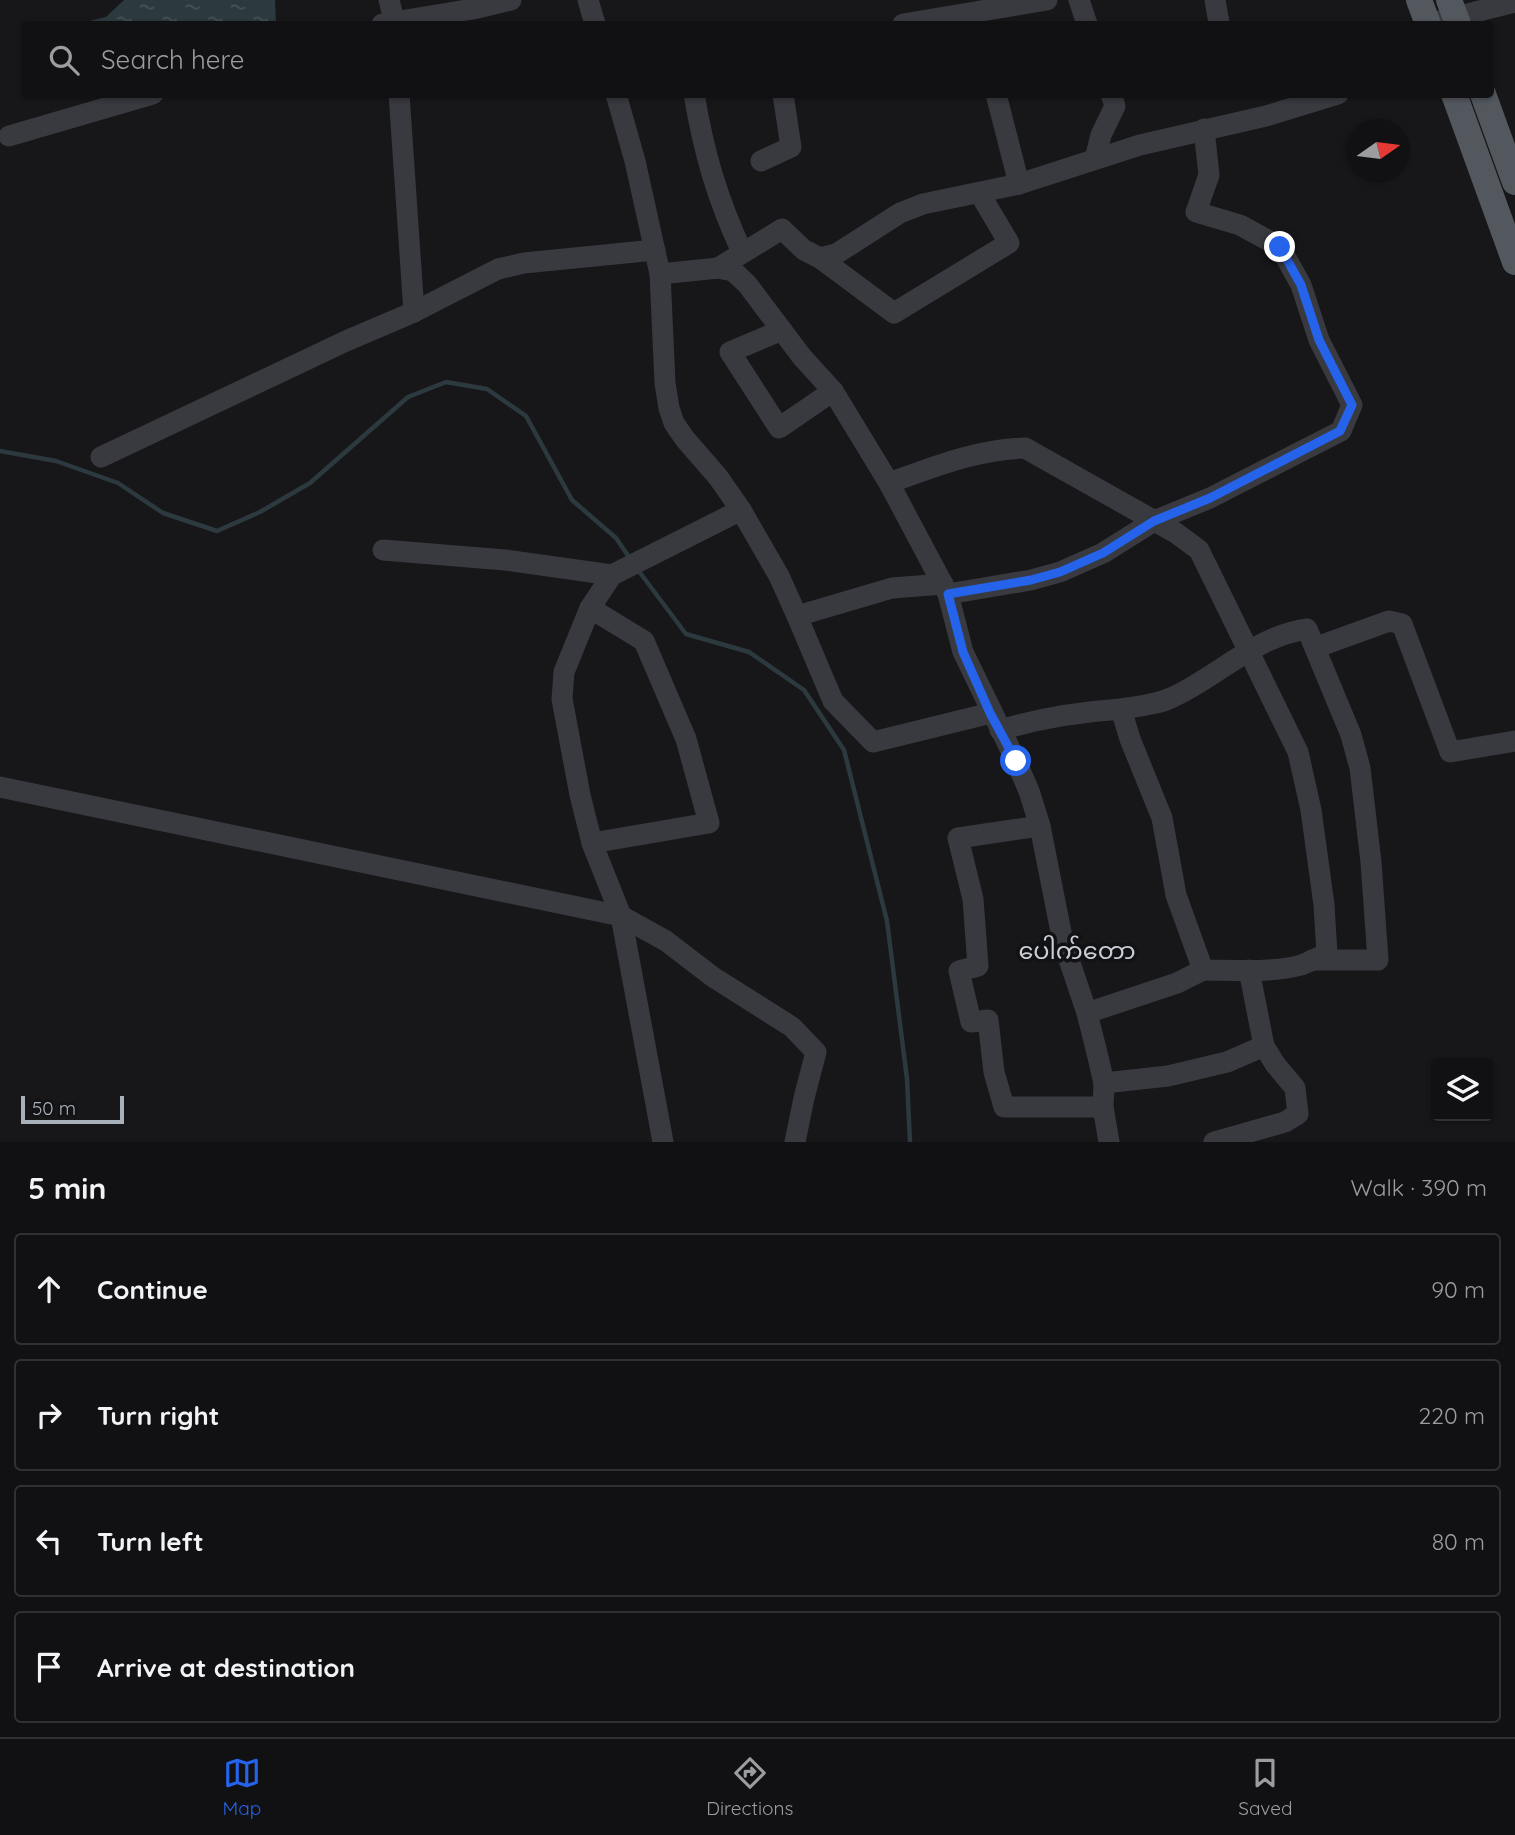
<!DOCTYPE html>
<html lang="en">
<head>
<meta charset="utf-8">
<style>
	:root { --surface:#111113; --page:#1a1a1c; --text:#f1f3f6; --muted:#9c9da0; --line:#303133; --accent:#2563eb }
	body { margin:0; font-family:Quicksand,"Noto Sans Myanmar",sans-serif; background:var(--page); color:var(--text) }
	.controls { position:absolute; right:21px; bottom:21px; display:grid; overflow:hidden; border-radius:7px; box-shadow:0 2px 5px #0004 }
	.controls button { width:63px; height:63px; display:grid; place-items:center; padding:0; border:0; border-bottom:2px solid var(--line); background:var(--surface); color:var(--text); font:35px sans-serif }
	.compass { position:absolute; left:1347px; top:119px; width:63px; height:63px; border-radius:50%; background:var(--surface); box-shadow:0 2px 5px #0004; rotate:76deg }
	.scale { position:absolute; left:21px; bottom:18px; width:103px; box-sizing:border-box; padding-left:7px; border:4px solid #a8b0ba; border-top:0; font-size:19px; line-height:24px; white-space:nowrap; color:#a8b0ba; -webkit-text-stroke:5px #121214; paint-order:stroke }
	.stop { position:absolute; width:21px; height:21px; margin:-16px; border:5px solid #2563eb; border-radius:50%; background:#fff }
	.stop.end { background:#2563eb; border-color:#fff; box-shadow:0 2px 7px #0008 }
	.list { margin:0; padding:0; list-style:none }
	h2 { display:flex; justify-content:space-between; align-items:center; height:91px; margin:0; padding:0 28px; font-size:30px }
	h2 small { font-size:23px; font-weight:400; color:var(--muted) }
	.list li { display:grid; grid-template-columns:46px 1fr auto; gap:21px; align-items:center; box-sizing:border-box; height:112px; margin:0 14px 14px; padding:0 14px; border:2px solid var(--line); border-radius:7px }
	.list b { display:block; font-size:26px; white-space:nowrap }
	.list em { font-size:23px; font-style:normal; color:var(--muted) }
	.icon { flex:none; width:38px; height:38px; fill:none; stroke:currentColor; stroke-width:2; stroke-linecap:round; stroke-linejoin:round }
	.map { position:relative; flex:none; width:1515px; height:1142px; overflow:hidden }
	.search { position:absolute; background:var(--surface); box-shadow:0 2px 5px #0004; left:21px; right:21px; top:21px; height:77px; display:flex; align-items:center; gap:18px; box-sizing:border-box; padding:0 24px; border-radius:7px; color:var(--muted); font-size:26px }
	.sheet { height:595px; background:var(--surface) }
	nav { display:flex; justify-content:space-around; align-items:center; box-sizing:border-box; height:98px; border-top:2px solid var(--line); background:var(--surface); font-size:19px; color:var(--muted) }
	nav a { display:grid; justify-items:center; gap:4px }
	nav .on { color:var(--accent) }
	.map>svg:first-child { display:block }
</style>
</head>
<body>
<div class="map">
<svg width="1515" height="1142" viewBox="0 0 1515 1142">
	<defs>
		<pattern id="water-ripples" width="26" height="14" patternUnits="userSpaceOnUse" patternTransform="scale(1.75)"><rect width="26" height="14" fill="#2c393e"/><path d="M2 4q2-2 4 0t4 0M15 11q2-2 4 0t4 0" fill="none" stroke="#485358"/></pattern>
	</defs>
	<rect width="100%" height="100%" fill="#171719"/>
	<path fill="url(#water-ripples)" d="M124,0H275L276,23L272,24H77L106,17Z"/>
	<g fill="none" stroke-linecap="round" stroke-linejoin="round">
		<g stroke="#2c393e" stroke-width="4.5">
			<path d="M0,451L56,461L118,483L163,513L217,531L260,512L310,483L408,397L446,382L487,389L526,416L572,500L616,538L631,560"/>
			<path d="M638,570L686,634L749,652L804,690L844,750L887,921L907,1079L910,1142"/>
		</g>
		<g stroke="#383a3f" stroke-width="21">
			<path d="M389,0L395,24"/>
			<path d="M588,0L595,24"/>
			<path d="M1079,0L1087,24"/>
			<path d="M1215,0L1219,23"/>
			<path d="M382,24L473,9L511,0"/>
			<path d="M903,24L1047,0"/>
			<path d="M1428,24L1515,2"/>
			<path d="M399,94L414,312"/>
			<path d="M616,94L635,161L660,274L665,383L669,408L674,423L685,439L718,477L741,510L612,575L590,608L564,672L562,699L580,795L592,843L621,916L663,1142"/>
			<path d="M694,94C704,153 717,198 742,252"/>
			<path d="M996,94L1019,184"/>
			<path d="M9,136L153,94"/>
			<path d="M1095,159L1101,135L1115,106L1111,94"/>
			<path d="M761,161L791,147L783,94"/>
			<path d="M820,258L894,313L1009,243L980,194"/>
			<path d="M718,268L782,229L804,250L820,258L836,254L900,213L923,204L1019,184L1140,145L1266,116L1338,94"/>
			<path d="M660,274L718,268L733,271L747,284L802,357L833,391L889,483L948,594L963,652L1016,761L1029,791L1040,826L1063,942L1087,1013L1097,1053L1104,1083L1103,1107L1109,1142"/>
			<path d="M782,330L730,352L779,428L833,391"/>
			<path d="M101,457L346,341L414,312L498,269L524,263L655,250"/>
			<path d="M889,483C936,466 975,450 1025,448L1176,533L1199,550L1298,752L1311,810L1324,905L1327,954C1318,957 1310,962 1301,965C1274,973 1232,970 1203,970"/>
			<path d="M741,510L779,576L797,616L892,588L943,584"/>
			<path d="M383,550L505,560L612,575"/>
			<path d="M948,594L1031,580L1060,572L1103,553L1154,521L1210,498L1341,431L1352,405L1319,340L1301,285L1280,247L1240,225L1196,212L1209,175L1204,129"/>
			<path d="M590,608L644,641L686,739L709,823L592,843"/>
			<path d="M797,616L833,701L873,742L991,713"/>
			<path d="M1317,647L1389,621L1402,624L1450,752L1515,741"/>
			<path d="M1121,709C1138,706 1157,705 1173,697C1218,676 1256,636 1307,629L1351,735L1360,768L1371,862L1378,960H1312"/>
			<path d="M1000,730C1040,718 1079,712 1121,709L1130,739L1162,818L1176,895L1203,970L1177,983L1087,1013"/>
			<path d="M0,787L621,916L666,941L713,977L792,1027L816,1052L804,1098L795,1142"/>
			<path d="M1040,826L958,838L973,899L978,966L959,971L971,1022L988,1020L994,1072L1004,1107H1103"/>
			<path d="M1104,1083L1168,1076L1227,1062L1264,1046L1249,970"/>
			<path d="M1214,1142L1285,1122L1298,1114L1295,1088L1275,1064L1264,1046"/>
		</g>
		<g stroke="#53575e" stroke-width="26">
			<path d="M1419,0L1428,24"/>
			<path d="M1449,0L1458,24"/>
			<path d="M1454,94L1515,262"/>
			<path d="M1483,94L1515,182"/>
		</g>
	</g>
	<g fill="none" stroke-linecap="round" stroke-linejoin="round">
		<path stroke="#2563eb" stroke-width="9" d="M1016,761L990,713L963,652L948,594L1031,580L1060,572L1103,553L1154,521L1210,498L1340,431L1352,405L1319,340L1301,285L1280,247"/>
	</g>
	<g text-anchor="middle" stroke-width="7" stroke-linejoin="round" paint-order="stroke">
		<g font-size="24" fill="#caced6" stroke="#121214">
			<text x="1077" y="959">ပေါက်တော</text>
		</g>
	</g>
</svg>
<div class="controls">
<button><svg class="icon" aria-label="layers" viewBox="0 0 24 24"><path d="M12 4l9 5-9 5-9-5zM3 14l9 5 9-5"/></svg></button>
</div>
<svg class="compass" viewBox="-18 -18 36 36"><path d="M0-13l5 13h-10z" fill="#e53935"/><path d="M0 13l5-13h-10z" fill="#9c9da0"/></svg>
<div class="scale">50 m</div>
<div class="stop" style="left:1016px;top:761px"></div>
<div class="stop end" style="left:1280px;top:247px"></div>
<div class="search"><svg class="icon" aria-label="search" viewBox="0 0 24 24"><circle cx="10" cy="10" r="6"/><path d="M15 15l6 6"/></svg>Search here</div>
</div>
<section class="sheet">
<h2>5 min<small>Walk · 390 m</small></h2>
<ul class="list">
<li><svg class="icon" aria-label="ahead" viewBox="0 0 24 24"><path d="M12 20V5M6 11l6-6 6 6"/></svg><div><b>Continue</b></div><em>90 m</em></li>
<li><svg class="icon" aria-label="right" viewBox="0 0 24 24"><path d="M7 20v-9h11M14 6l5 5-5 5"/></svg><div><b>Turn right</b></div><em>220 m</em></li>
<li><svg class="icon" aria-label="left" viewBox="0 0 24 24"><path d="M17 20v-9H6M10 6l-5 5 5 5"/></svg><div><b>Turn left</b></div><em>80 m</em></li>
<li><svg class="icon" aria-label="arrive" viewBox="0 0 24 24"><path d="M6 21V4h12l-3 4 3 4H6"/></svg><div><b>Arrive at destination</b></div></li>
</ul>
</section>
<nav>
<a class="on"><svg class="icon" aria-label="map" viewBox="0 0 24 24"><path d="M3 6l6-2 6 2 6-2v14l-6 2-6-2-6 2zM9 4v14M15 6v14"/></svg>Map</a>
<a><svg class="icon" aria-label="directions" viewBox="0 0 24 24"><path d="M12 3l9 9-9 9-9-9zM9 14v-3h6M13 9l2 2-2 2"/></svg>Directions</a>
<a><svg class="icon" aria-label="saved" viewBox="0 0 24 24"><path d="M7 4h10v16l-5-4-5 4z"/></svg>Saved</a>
</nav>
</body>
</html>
